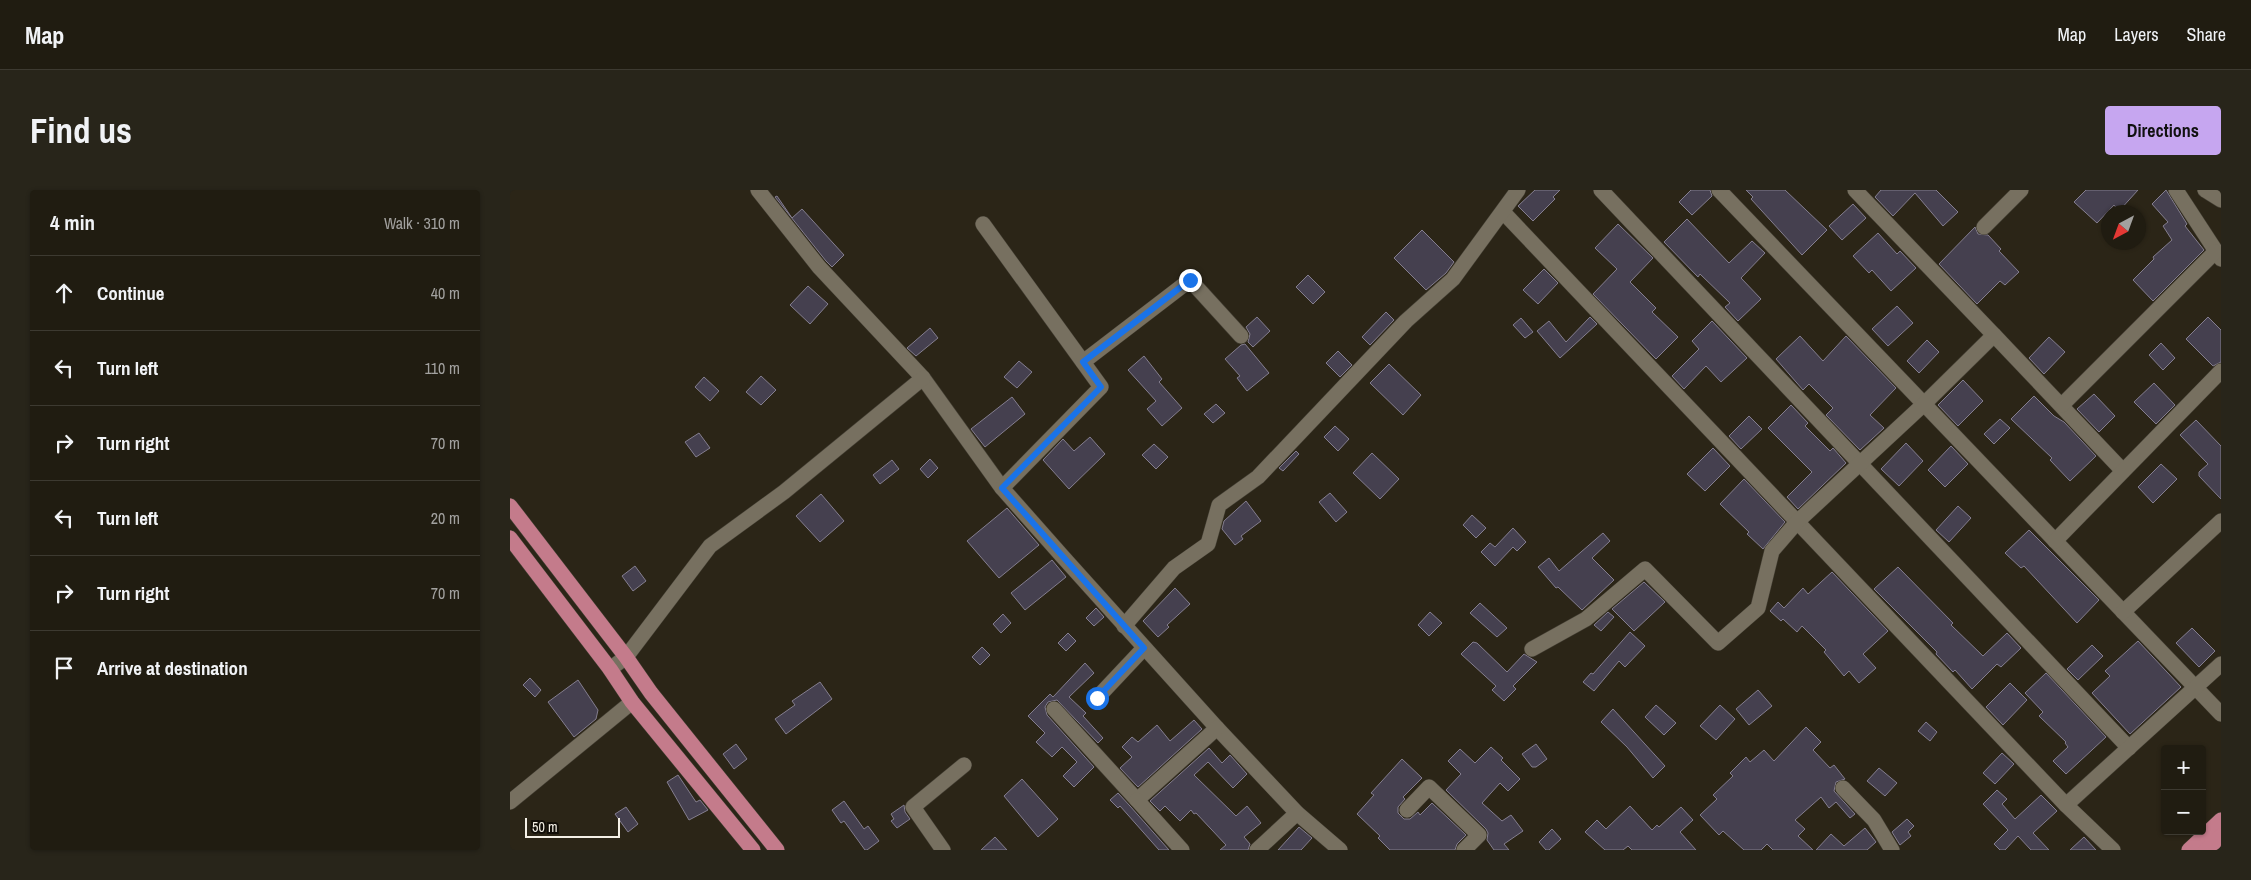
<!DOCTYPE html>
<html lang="en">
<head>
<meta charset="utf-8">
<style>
	:root { --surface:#201c11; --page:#28251a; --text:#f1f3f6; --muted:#a2a19f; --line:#3d3a31; --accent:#c6a6f0 }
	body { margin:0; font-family:"Archivo Narrow",sans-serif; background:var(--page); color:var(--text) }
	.controls { position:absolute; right:15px; bottom:15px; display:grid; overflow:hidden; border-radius:5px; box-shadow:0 1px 4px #0004 }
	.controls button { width:45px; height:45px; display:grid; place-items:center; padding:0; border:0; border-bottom:1px solid var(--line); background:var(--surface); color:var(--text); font:25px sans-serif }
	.compass { position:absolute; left:1591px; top:15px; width:45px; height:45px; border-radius:50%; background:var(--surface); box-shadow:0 1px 4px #0004; rotate:221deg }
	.scale { position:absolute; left:15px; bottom:12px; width:95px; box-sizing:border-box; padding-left:5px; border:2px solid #f4f0e6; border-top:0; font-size:14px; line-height:18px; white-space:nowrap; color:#f4f0e6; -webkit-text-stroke:4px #110e08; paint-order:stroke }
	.stop { position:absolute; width:15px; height:15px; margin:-11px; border:4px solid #1a73e8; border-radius:50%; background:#fff }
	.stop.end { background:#1a73e8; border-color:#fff; box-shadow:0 1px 5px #0008 }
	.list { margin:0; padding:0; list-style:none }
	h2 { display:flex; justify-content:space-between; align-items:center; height:65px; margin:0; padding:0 20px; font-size:21px }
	h2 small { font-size:16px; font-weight:400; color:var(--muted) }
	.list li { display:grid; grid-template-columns:32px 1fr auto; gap:15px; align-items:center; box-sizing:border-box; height:75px; padding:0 20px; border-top:1px solid var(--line) }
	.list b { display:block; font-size:19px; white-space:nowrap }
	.list em { font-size:16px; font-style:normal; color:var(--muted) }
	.icon { flex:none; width:28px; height:28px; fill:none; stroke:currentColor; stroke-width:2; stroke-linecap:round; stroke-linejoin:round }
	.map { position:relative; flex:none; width:1711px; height:660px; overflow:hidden; border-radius:5px }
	header { display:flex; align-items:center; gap:30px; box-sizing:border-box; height:70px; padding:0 25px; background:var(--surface); border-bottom:1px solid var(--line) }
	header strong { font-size:24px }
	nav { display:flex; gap:28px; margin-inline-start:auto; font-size:18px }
	.intro { display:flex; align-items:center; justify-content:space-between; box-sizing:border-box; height:120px; padding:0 30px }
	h1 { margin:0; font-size:35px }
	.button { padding:12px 22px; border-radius:5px; background:var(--accent); color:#111; font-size:18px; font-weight:700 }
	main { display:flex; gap:30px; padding:0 30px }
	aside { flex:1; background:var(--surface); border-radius:5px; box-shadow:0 1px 4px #0004 }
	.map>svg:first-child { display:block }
</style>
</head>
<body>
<header>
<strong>Map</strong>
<nav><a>Map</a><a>Layers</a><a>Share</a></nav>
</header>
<div class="intro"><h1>Find us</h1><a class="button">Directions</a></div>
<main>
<aside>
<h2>4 min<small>Walk · 310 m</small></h2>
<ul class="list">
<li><svg class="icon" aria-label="ahead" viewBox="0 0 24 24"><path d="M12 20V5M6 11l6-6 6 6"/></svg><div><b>Continue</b></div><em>40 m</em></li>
<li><svg class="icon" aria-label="left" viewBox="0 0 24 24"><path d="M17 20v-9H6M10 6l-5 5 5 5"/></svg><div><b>Turn left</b></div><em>110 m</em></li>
<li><svg class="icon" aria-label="right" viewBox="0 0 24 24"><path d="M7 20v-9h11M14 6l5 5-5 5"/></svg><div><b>Turn right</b></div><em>70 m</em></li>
<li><svg class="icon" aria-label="left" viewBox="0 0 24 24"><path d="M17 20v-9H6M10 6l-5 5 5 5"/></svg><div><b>Turn left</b></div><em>20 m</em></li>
<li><svg class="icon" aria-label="right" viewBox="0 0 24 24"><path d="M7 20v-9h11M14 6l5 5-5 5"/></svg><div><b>Turn right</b></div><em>70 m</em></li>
<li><svg class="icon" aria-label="arrive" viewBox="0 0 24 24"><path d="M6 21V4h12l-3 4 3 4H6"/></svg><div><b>Arrive at destination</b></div></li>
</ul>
</aside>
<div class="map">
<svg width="1711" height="660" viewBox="0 0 1711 660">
	<rect width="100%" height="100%" fill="#2b2517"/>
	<g fill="#45404f" stroke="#847e8f">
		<path d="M1025,0H1050L1043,7L1045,9L1023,31L1008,16Z"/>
		<path d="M1181,0H1200L1202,6L1182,25L1169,12Z"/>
		<path d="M1236,0H1275L1317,40L1292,65L1241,9L1243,7Z"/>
		<path d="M1371,0H1426L1448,22L1433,36L1405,3L1383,26L1365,7Z"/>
		<path d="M1576,0H1628L1609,21L1604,15L1587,33L1564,12Z"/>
		<path d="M1656,0L1677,34L1675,36L1694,60L1643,111L1623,90L1644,69L1643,67L1662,50L1653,36L1658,32L1642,14Z"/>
		<path d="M267,6L282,28L292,19L334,65L322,77L316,71L265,7Z"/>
		<path d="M1343,14L1356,28L1332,50L1319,36Z"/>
		<path d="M1177,29L1219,73L1242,51L1255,63L1231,88L1251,109L1228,131L1215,117L1220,113L1190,84L1188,87L1154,52Z"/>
		<path d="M1108,34L1143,68L1120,92L1146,118L1142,122L1168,147L1146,169L1083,104L1107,79L1085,58Z"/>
		<path d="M1465,37L1468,44L1478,45L1491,59L1489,61L1509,82L1495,95L1490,91L1467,114L1429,74Z"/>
		<path d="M912,40L944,72L936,83L916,100L884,68Z"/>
		<path d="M1368,43L1387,64L1390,61L1406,78L1381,101L1362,80L1359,83L1343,66Z"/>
		<path d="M1034,79L1048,93L1028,114L1013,100Z"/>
		<path d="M798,85L815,102L803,114L786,97Z"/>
		<path d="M298,96L318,114L300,134L280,115Z"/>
		<path d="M1387,116L1403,133L1378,156L1362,139Z"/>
		<path d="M876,122L884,130L860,155L852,147Z"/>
		<path d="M747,127L760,141L743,157L738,152L740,144L736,137Z"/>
		<path d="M1080,127L1087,134L1050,168L1027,141L1039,131L1056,152Z"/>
		<path d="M1698,127L1711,140V172L1703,176L1676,149Z"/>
		<path d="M1011,128L1023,142L1015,148L1003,135Z"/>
		<path d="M1202,131L1237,168L1211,192L1196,176L1174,199L1162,186L1189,159L1182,151Z"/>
		<path d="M420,138L428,148L406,166L397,158Z"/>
		<path d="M1290,146L1313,171L1336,146L1386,198L1360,225L1374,238L1350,260L1316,225L1323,218L1299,194L1293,200L1266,169Z"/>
		<path d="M1539,147L1555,162L1534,184L1519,168Z"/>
		<path d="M1417,150L1429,162L1409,183L1397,171Z"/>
		<path d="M1651,153L1665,168L1653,180L1639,165Z"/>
		<path d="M735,154L759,183L737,201L727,188L730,186L715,169L731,155Z"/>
		<path d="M828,161L842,175L830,187L816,173Z"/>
		<path d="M634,166L652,189L649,192L672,218L652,236L637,219L646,211L618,180Z"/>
		<path d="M509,171L522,182L507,198L494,187Z"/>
		<path d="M879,174L911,205L893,225L860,193Z"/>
		<path d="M251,186L266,200L251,215L236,202Z"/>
		<path d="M194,187L209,201L200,211L185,197Z"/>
		<path d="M1453,190L1473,211L1448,236L1428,215Z"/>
		<path d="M1644,193L1665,215L1646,234L1624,212Z"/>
		<path d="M1584,204L1605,226L1589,242L1567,219Z"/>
		<path d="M1524,206L1544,226L1554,232L1586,266L1560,291L1540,270L1542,268L1501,229Z"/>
		<path d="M502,207L515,224L475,257L461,239Z"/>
		<path d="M706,214L715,223L703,233L694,224Z"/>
		<path d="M1281,215L1298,233L1295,236L1320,261L1323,258L1336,273L1288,319L1277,307L1302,282L1258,238Z"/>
		<path d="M1239,226L1252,239L1231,259L1219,246Z"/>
		<path d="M1490,229L1500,238L1484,254L1474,244Z"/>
		<path d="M1686,230L1711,256V309L1689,286V282L1698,274L1670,245Z"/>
		<path d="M825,236L839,249L828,261L814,247Z"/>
		<path d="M189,243L200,258L186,267L175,252Z"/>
		<path d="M580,247L595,264L559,299L533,270L553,249L564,261Z"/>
		<path d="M1396,253L1413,271L1389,296L1371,279Z"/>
		<path d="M644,254L658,267L646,279L632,265Z"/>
		<path d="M1441,256L1458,274L1435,297L1418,280Z"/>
		<path d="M1203,258L1220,276L1195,301L1177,284Z"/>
		<path d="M786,261L789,264L773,281L769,278Z"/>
		<path d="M862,263L889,289L870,309L843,283Z"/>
		<path d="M420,269L428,278L418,288L410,279Z"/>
		<path d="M382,270L389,279L370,294L363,285Z"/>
		<path d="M1651,274L1667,289L1643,313L1628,297Z"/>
		<path d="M1234,289L1275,332L1253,359L1237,344L1239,342L1210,314Z"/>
		<path d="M820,303L837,322L826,332L809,312Z"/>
		<path d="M311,304L334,331L310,352L286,326Z"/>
		<path d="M736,311L751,331L731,346L733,349L725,355L712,339L714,331Z"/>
		<path d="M1448,316L1461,328L1439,352L1426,340Z"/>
		<path d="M497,318L529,355L489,388L457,351Z"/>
		<path d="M962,325L976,338L966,348L953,335Z"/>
		<path d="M1003,338L1016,352L1007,361L1003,357L985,376L971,362L980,353L985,357Z"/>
		<path d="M1519,340L1589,410L1567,433L1514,376L1511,378L1495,363Z"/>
		<path d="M1093,343L1100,351L1082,368L1104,390L1072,420L1048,397L1046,398L1028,377L1039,368L1049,381Z"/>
		<path d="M542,370L556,387L515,420L501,403Z"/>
		<path d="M125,376L136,391L123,401L112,386Z"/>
		<path d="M1388,377L1443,433L1441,435L1473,466L1497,443L1511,458L1491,477L1487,474L1462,499L1445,480L1443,482L1426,464L1427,462L1364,399Z"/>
		<path d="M1322,382L1378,441L1353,464L1366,478L1349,493L1339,481L1334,486L1314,462L1316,460L1292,436L1287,442L1273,429L1271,431L1260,421L1268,412L1274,418L1293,398L1298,404Z"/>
		<path d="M1134,392L1155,412L1124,441L1102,419Z"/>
		<path d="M665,398L680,414L657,435L659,437L648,447L633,431Z"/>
		<path d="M970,413L997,438L987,447L960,423Z"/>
		<path d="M586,418L594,427L584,436L576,428Z"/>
		<path d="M920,422L932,433L919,446L908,435Z"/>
		<path d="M1098,422L1104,427L1091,441L1084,435Z"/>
		<path d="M493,424L501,433L491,443L483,434Z"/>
		<path d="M1682,438L1705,461L1689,477L1666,453Z"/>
		<path d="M1120,442L1135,456L1115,477L1109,471L1084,501L1073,492L1081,483L1083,484Z"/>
		<path d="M558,443L566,451L556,461L548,453Z"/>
		<path d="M1628,451L1671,497L1620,544L1582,503L1600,486L1595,481Z"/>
		<path d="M963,452L967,453L997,482L1014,464L1027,472L1003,496L1006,499L994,511L982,500L986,496L951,464Z"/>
		<path d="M1582,455L1593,466L1568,490L1557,479Z"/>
		<path d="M472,457L480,465L470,475L462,467Z"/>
		<path d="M575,473L584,483L559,507L576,523L573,526L593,548L588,553L547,510L538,512L535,517L537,525L584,577L564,597L553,586L567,572L552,557L542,567L526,552L535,543L518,526L540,504L543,507Z"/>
		<path d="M1536,483L1596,547L1556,584L1543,571L1558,557L1555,553L1556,552L1529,526L1533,522L1515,503Z"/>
		<path d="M20,488L31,500L25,507L13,495Z"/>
		<path d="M68,490L88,520L86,529L64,547L38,512Z"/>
		<path d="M310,492L322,509L276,544L265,529L285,515L282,511Z"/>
		<path d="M1500,493L1517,510L1493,535L1476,517Z"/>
		<path d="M1248,500L1262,516L1239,535L1226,519Z"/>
		<path d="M1146,515L1166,533L1154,545L1135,527Z"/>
		<path d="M1210,515L1225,529L1206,550L1190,536Z"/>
		<path d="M1103,519L1155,576L1143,588L1117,557L1091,532Z"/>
		<path d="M684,530L692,539L628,597L610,578L622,567L612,557L622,547L628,552L647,535L660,551Z"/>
		<path d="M1416,532L1427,542L1420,551L1408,541Z"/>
		<path d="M1296,537L1311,552L1303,560L1320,578L1324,575L1335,589L1326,592L1324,601L1345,624L1340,628L1326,612L1319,618L1311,607L1285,630L1295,639L1288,646L1303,660H1263L1257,654L1251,660H1234L1213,641L1209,645L1190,625L1207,609L1203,605L1223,586L1220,583L1236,567L1240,572L1254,560L1264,571Z"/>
		<path d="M226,554L237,569L224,579L213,564Z"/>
		<path d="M1026,554L1037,569L1026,577H1022L1012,564Z"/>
		<path d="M981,557L993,568L991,570L1010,589L998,601L990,593L972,613L992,631L1001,625L1013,641L994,654L999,660H984L977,650L978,643L976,639L936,600L951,584L938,571L950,559L965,573Z"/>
		<path d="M699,558L712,573L720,565L737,584L723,598L698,572L684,585L726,626L737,616L751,633L734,647L740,654L738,660H710L716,655L686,623L684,624L681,620L670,631L655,616L650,621L640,611Z"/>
		<path d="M1492,563L1504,574L1485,594L1473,583Z"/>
		<path d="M892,569L912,588L893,607L895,609L888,617V623L894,629H900L908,622L910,625L922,613L956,645L947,654L945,660H880L868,648L870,646L847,624L864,605L861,603Z"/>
		<path d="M1369,578L1387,593L1375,606L1357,591Z"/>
		<path d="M168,585L186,612L190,610L198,620L179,630L157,592Z"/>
		<path d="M512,589L548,629L528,647L494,606Z"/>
		<path d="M1487,600L1497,609L1492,614L1505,629L1531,605L1547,621L1523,643L1539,660H1521L1508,646L1495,660H1490L1484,654L1498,640L1473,614Z"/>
		<path d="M608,603L620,616L659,660H649L610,616L608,618L600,610Z"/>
		<path d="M334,611L354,639L358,636L369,651L357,660H355L334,631L331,633L322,620Z"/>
		<path d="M394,615L395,622L400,629L387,638L381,631L384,629L381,624Z"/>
		<path d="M1120,616L1142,640L1147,635L1149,637L1171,617L1183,630L1170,642L1186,660H1122L1118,656L1113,660H1095L1075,642L1087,630L1096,639Z"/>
		<path d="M116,617L128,634L118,642L105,624Z"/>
		<path d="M1397,629L1404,636L1398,642L1401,646L1390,655L1382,642Z"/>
		<path d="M789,637L802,648L791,660H768Z"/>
		<path d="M1355,638L1366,652L1357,660H1306L1321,644L1334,656Z"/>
		<path d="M1042,639L1051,649L1039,660H1036L1029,652Z"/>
		<path d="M485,647L497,660H471Z"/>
		<path d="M1574,647L1586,660H1560Z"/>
	</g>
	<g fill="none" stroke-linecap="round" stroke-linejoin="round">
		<g stroke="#454035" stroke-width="16">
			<g id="minor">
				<path d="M248,0L309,77L413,188L492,298L553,367L707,538L787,623L830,660"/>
				<path d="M1091,0L1619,558"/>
				<path d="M1209,0L1711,524"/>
				<path d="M1666,0L1711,69"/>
				<path d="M1695,0L1711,10"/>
				<path d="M994,23L1556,615"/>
				<path d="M473,34L591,197L492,298"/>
				<path d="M1474,37L1511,0"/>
				<path d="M1484,145L1613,281"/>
				<path d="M573,172L680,90L731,146"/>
				<path d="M1552,215L1705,62"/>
				<path d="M1545,351L1711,181"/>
				<path d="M1613,422L1711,331"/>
				<path d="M614,436L664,378L698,354L709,315L748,287L896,131L943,89L1008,0"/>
				<path d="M1022,459L1076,429L1135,379L1208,453L1248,418L1262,361L1287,332L1414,214L1484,145L1345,0"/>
				<path d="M100,479L116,467L200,356L274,302L413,188"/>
				<path d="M587,508L634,458"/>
				<path d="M544,519L627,610L707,538"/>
				<path d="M1333,598L1364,630L1382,660"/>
				<path d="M627,610L672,660"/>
				<path d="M0,612L122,512"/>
				<path d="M897,620L919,597L969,645L954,660"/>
				<path d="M433,660L403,617L454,575"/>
				<path d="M747,660L787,623"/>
				<path d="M1603,660L1556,615L1711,474"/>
			</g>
		</g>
		<g stroke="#454035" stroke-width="16">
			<g id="major">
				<path d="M0,316L116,467L141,503L267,660"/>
				<path d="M0,348L100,479L122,512L243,660"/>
				<path d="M1679,660L1711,630"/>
				<path d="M1696,660L1711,646"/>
			</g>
		</g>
		<use href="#minor" stroke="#777060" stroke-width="15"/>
		<use href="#major" stroke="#c47b8b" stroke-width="15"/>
	</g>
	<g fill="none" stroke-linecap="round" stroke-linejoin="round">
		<path stroke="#1a73e8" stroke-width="6" d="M587,508L634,458L492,298L591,197L573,172L680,90"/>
	</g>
</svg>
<div class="controls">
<button>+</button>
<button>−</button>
</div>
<svg class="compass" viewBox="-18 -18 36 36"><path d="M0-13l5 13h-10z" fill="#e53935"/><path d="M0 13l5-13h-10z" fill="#a2a19f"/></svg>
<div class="scale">50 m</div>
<div class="stop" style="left:587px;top:508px"></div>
<div class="stop end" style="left:680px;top:90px"></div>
</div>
</main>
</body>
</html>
